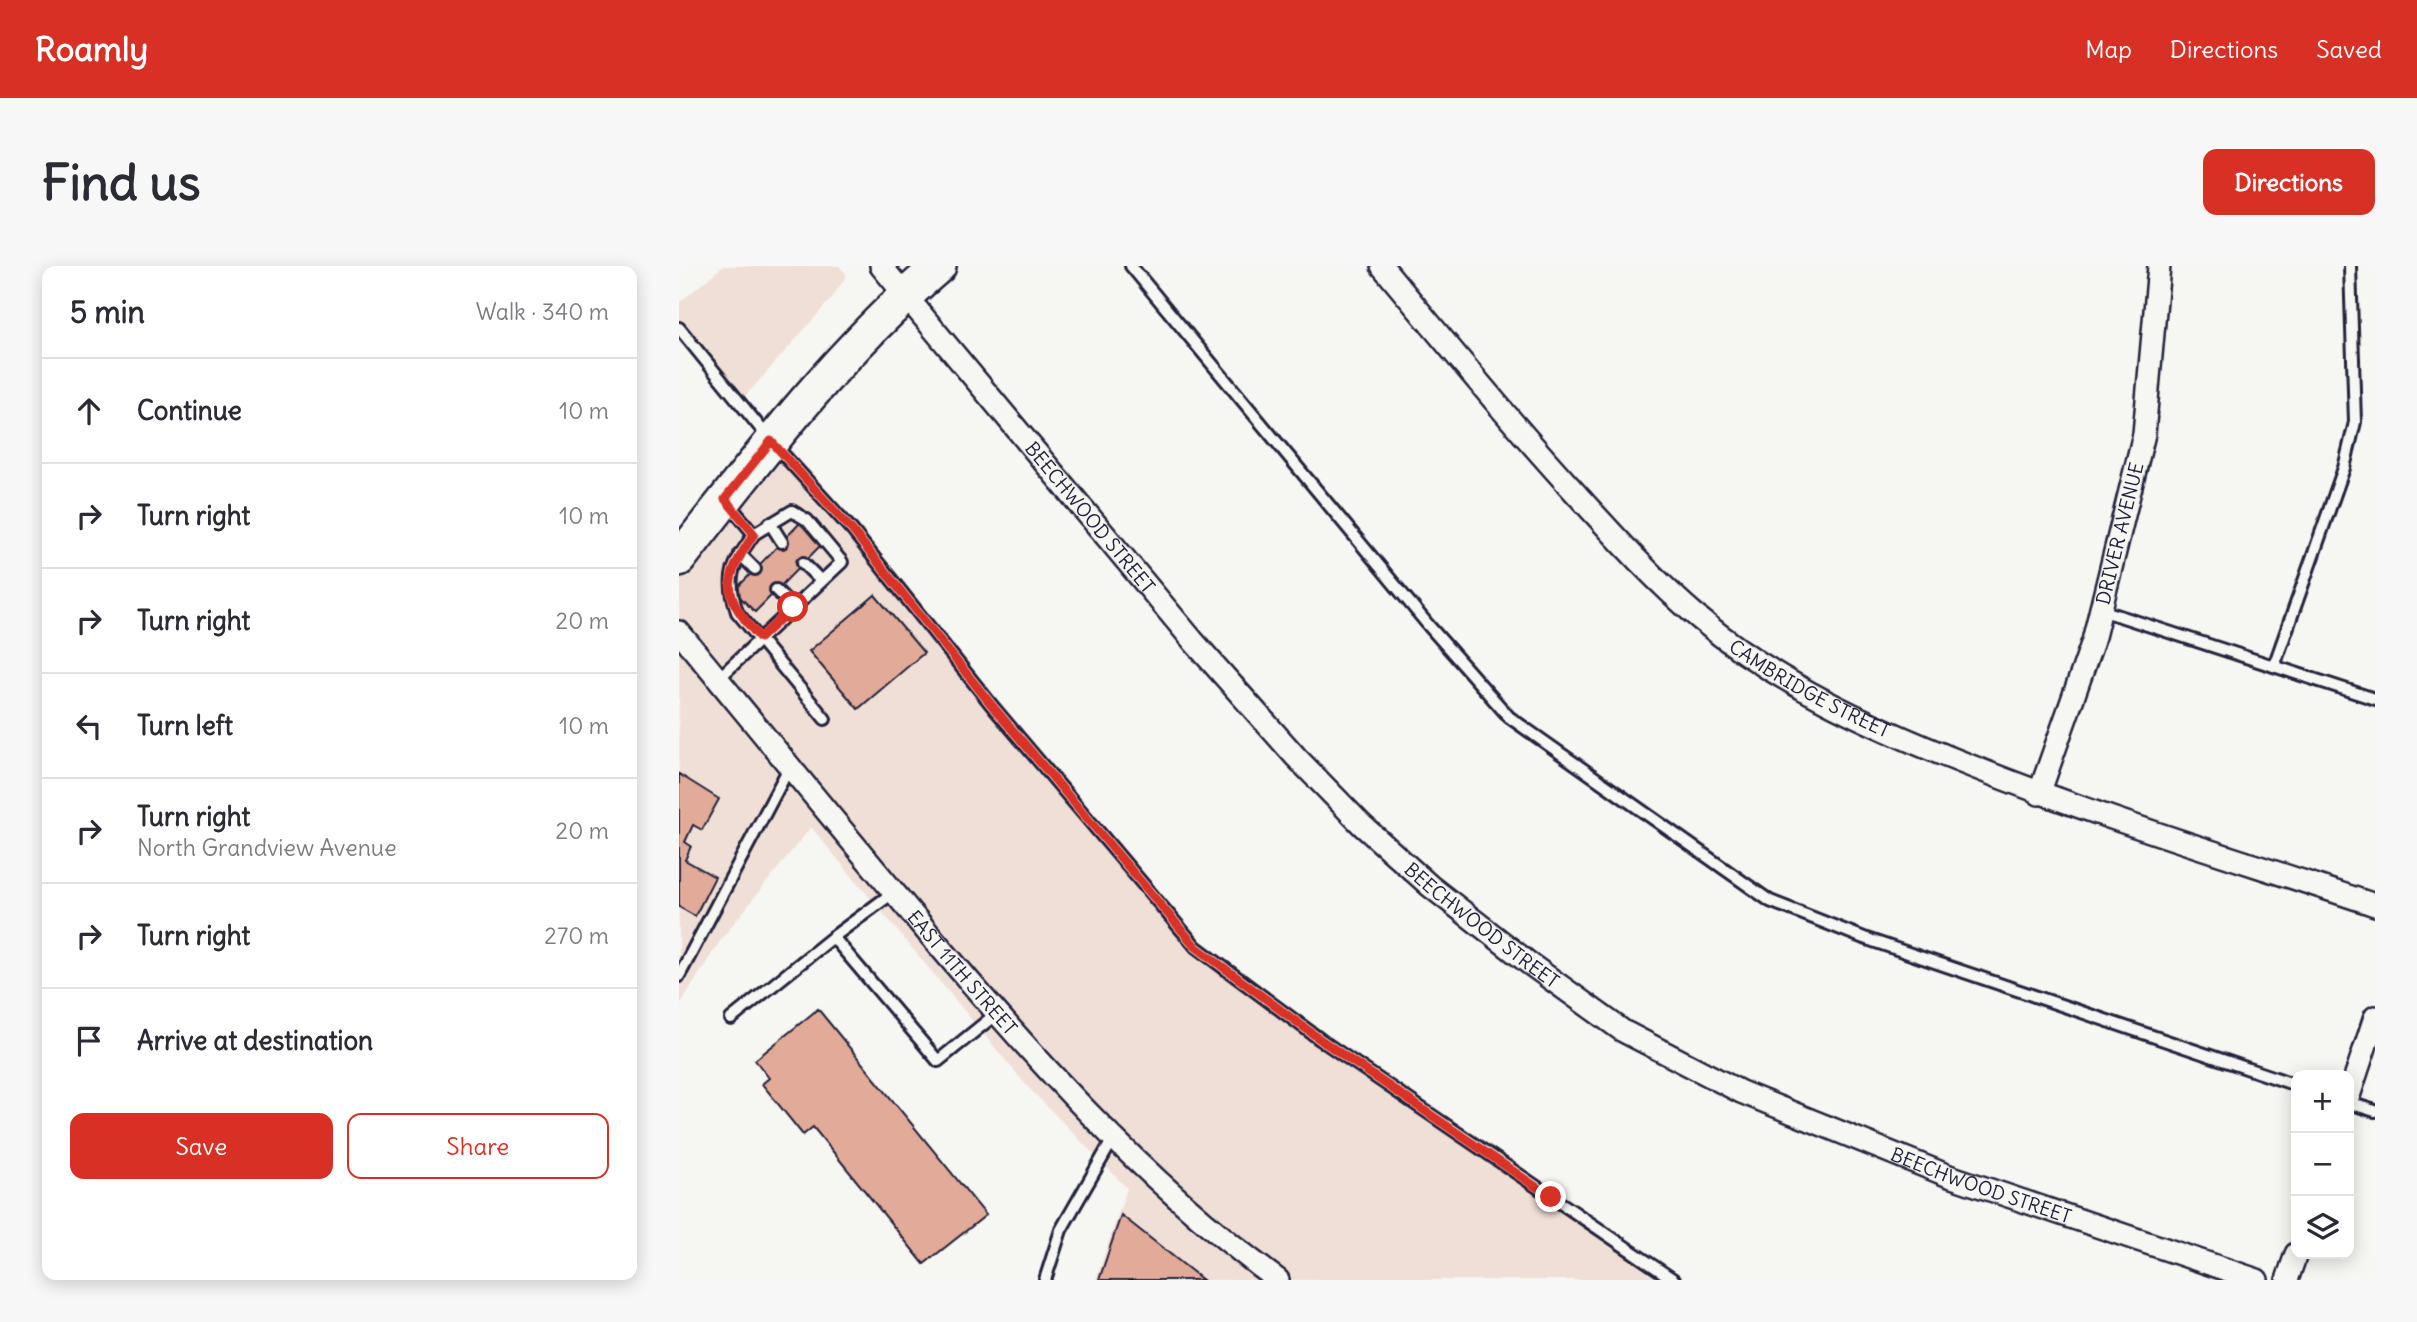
<!DOCTYPE html>
<html lang="en">
<head>
<meta charset="utf-8">
<style>
	:root { --surface:#fff; --page:#f7f7f7; --text:#2b2b33; --muted:#7c7c81; --line:#e1e1e2; --accent:#d93025 }
	body { margin:0; font-family:Delius,sans-serif; background:var(--page); color:var(--text) }
	.controls { position:absolute; right:21px; bottom:21px; display:grid; overflow:hidden; border-radius:14px; box-shadow:0 4px 18px #0003 }
	.controls button { width:63px; height:63px; display:grid; place-items:center; padding:0; border:0; border-bottom:2px solid var(--line); background:var(--surface); color:var(--text); font:35px sans-serif }
	.stop { position:absolute; width:21px; height:21px; margin:-16px; border:5px solid #d93025; border-radius:50%; background:#fff }
	.stop.end { background:#d93025; border-color:#fff; box-shadow:0 2px 7px #0008 }
	.list { margin:0; padding:0; list-style:none }
	h2 { display:flex; justify-content:space-between; align-items:center; height:91px; margin:0; padding:0 28px; font-size:30px }
	h2 small { font-size:23px; font-weight:400; color:var(--muted) }
	.list li { display:grid; grid-template-columns:46px 1fr auto; gap:21px; align-items:center; box-sizing:border-box; height:105px; padding:0 28px; border-top:2px solid var(--line) }
	.list b { display:block; font-size:26px; white-space:nowrap }
	.list p { margin:0; font-size:23px; white-space:nowrap; color:var(--muted) }
	.list em { font-size:23px; font-style:normal; color:var(--muted) }
	.actions { display:flex; gap:14px; padding:21px 28px }
	.actions a { flex:1; padding:16px 0; border:2px solid var(--accent); border-radius:14px; text-align:center; font-size:24px; color:var(--accent) }
	.actions .main { background:var(--accent); color:#fff }
	.icon { flex:none; width:38px; height:38px; fill:none; stroke:currentColor; stroke-width:2; stroke-linecap:round; stroke-linejoin:round }
	.map { position:relative; flex:none; width:1696px; height:1014px; overflow:hidden; border-radius:14px }
	header { display:flex; align-items:center; gap:42px; box-sizing:border-box; height:98px; padding:0 35px; background:var(--accent); color:#fff }
	header strong { font-size:33px }
	nav { display:flex; gap:38px; margin-inline-start:auto; font-size:24px }
	.intro { display:flex; align-items:center; justify-content:space-between; box-sizing:border-box; height:168px; padding:0 42px }
	h1 { margin:0; font-size:49px }
	.button { padding:18px 32px; border-radius:14px; background:var(--accent); color:#fff; font-size:24px; font-weight:700 }
	main { display:flex; gap:42px; padding:0 42px }
	aside { flex:1; background:var(--surface); border-radius:14px; box-shadow:0 4px 18px #0003 }
	.map>svg:first-child { display:block }
</style>
</head>
<body>
<header>
<strong>Roamly</strong>
<nav><a>Map</a><a>Directions</a><a>Saved</a></nav>
</header>
<div class="intro"><h1>Find us</h1><a class="button">Directions</a></div>
<main>
<aside>
<h2>5 min<small>Walk · 340 m</small></h2>
<ul class="list">
<li><svg class="icon" aria-label="ahead" viewBox="0 0 24 24"><path d="M12 20V5M6 11l6-6 6 6"/></svg><div><b>Continue</b></div><em>10 m</em></li>
<li><svg class="icon" aria-label="right" viewBox="0 0 24 24"><path d="M7 20v-9h11M14 6l5 5-5 5"/></svg><div><b>Turn right</b></div><em>10 m</em></li>
<li><svg class="icon" aria-label="right" viewBox="0 0 24 24"><path d="M7 20v-9h11M14 6l5 5-5 5"/></svg><div><b>Turn right</b></div><em>20 m</em></li>
<li><svg class="icon" aria-label="left" viewBox="0 0 24 24"><path d="M17 20v-9H6M10 6l-5 5 5 5"/></svg><div><b>Turn left</b></div><em>10 m</em></li>
<li><svg class="icon" aria-label="right" viewBox="0 0 24 24"><path d="M7 20v-9h11M14 6l5 5-5 5"/></svg><div><b>Turn right</b><p>North Grandview Avenue</p></div><em>20 m</em></li>
<li><svg class="icon" aria-label="right" viewBox="0 0 24 24"><path d="M7 20v-9h11M14 6l5 5-5 5"/></svg><div><b>Turn right</b></div><em>270 m</em></li>
<li><svg class="icon" aria-label="arrive" viewBox="0 0 24 24"><path d="M6 21V4h12l-3 4 3 4H6"/></svg><div><b>Arrive at destination</b></div></li>
</ul>
<div class="actions"><a class="main">Save</a><a>Share</a></div>
</aside>
<div class="map">
<svg width="1696" height="1014" viewBox="0 0 1696 1014">
	<rect width="100%" height="100%" fill="#f6f6f2"/>
	<filter id="ink" filterUnits="userSpaceOnUse"><feTurbulence type="fractalNoise" baseFrequency=".0143" numOctaves="2"/><feDisplacementMap in="SourceGraphic" scale="14" xChannelSelector="R" yChannelSelector="G"/><feConvolveMatrix kernelMatrix="1 2 1 2 8 2 1 2 1" color-interpolation-filters="sRGB"/></filter>
	<g filter="url(#ink)">
		<g fill="#f0dfd7">
			<path d="M44,0H160L168,9L153,32L63,134L0,55V37Z"/>
			<path d="M92,175L510,675L993,1014H417L448,922L348,820L132,561L43,672L0,740V293Z"/>
		</g>
		<g fill="#e2aa99" stroke="#22223b" stroke-width="2">
			<path d="M121,257L142,279L76,346L55,325Z"/>
			<path d="M196,329L245,387L179,443L130,385Z"/>
			<path d="M0,508L40,533L23,564L14,559L6,576L12,580L6,594L36,611L16,650L0,641Z"/>
			<path d="M139,743L307,949L245,998L134,861L124,869L83,818L90,812L76,794Z"/>
			<path d="M442,949L524,1014H420Z"/>
		</g>
		<g fill="none" stroke-linecap="round" stroke-linejoin="round">
			<g stroke="#22223b" stroke-width="16">
				<g id="service">
					<path d="M452,0L750,360L830,451L1091,635L1185,672L1617,819"/>
					<path d="M0,62L92,175L173,264L315,442L517,681L642,774L995,1014"/>
					<path d="M91,257L103,276"/>
					<path d="M75,268C54,299 46,309 58,346L146,453"/>
					<path d="M61,288L76,303"/>
					<path d="M124,297L142,315"/>
					<path d="M97,324L114,341"/>
					<path d="M1422,344L1696,433"/>
					<path d="M1595,400L1665,202L1676,156L1671,0"/>
					<path d="M39,413L163,296L128,254L113,245L75,268L48,236"/>
					<path d="M215,626L154,671L259,795L317,748"/>
					<path d="M0,710L111,500"/>
					<path d="M52,753L154,671"/>
					<path d="M1670,837L1696,845"/>
					<path d="M366,1014L382,964L434,873"/>
				</g>
			</g>
			<g stroke="#22223b" stroke-width="26">
				<g id="minor">
					<path id="s1" d="M202,0L515,376L617,491L683,559L751,620L851,698L944,765L1062,826L1270,910L1578,1014"/>
					<path id="s2" d="M703,0C768,78 832,157 901,232C939,274 977,316 1021,353C1098,418 1194,461 1287,498C1421,552 1559,593 1696,639"/>
					<path id="s3" d="M0,366C80,463 159,560 240,656C349,786 462,914 599,1014"/>
					<path id="s4" d="M1360,528L1414,375L1465,168L1480,0"/>
					<path d="M1670,830L1696,751"/>
					<path d="M1608,1014L1617,988"/>
				</g>
			</g>
			<g stroke="#22223b" stroke-width="38">
				<path id="primary" d="M0,293C80,190 160,85 260,0"/>
			</g>
			<use href="#service" stroke="#f6f6f2" stroke-width="10"/>
			<use href="#minor" stroke="#f6f6f2" stroke-width="21"/>
			<use href="#primary" stroke="#f6f6f2" stroke-width="33"/>
		</g>
	</g>
	<g fill="none" stroke-linecap="round" stroke-linejoin="round" filter="url(#ink)">
		<path stroke="#d93025" stroke-width="9" d="M114,341L81,372C42,328 43,316 75,268L46,233L92,175L173,264L315,442L517,681L642,774L872,931"/>
	</g>
	<g text-anchor="middle" stroke-width="7" stroke-linejoin="round" paint-order="stroke">
		<g font-size="19" fill="#22223b" stroke="#f6f6f2">
			<text dy="7" stroke="none"><textPath href="#s1" startOffset="327">BEECHWOOD STREET</textPath></text>
			<text dy="7" stroke="none"><textPath href="#s4" startOffset="273">DRIVER AVENUE</textPath></text>
			<text dy="7" stroke="none"><textPath href="#s2" startOffset="606">CAMBRIDGE STREET</textPath></text>
			<text dy="7" stroke="none"><textPath href="#s1" startOffset="894">BEECHWOOD STREET</textPath></text>
			<text dy="7" stroke="none"><textPath href="#s3" startOffset="443">EAST 11TH STREET</textPath></text>
			<text dy="7" stroke="none"><textPath href="#s1" startOffset="1461">BEECHWOOD STREET</textPath></text>
		</g>
	</g>
</svg>
<div class="controls">
<button>+</button>
<button>−</button>
<button><svg class="icon" aria-label="layers" viewBox="0 0 24 24"><path d="M12 4l9 5-9 5-9-5zM3 14l9 5 9-5"/></svg></button>
</div>
<div class="stop" style="left:114px;top:341px"></div>
<div class="stop end" style="left:872px;top:931px"></div>
</div>
</main>
</body>
</html>
